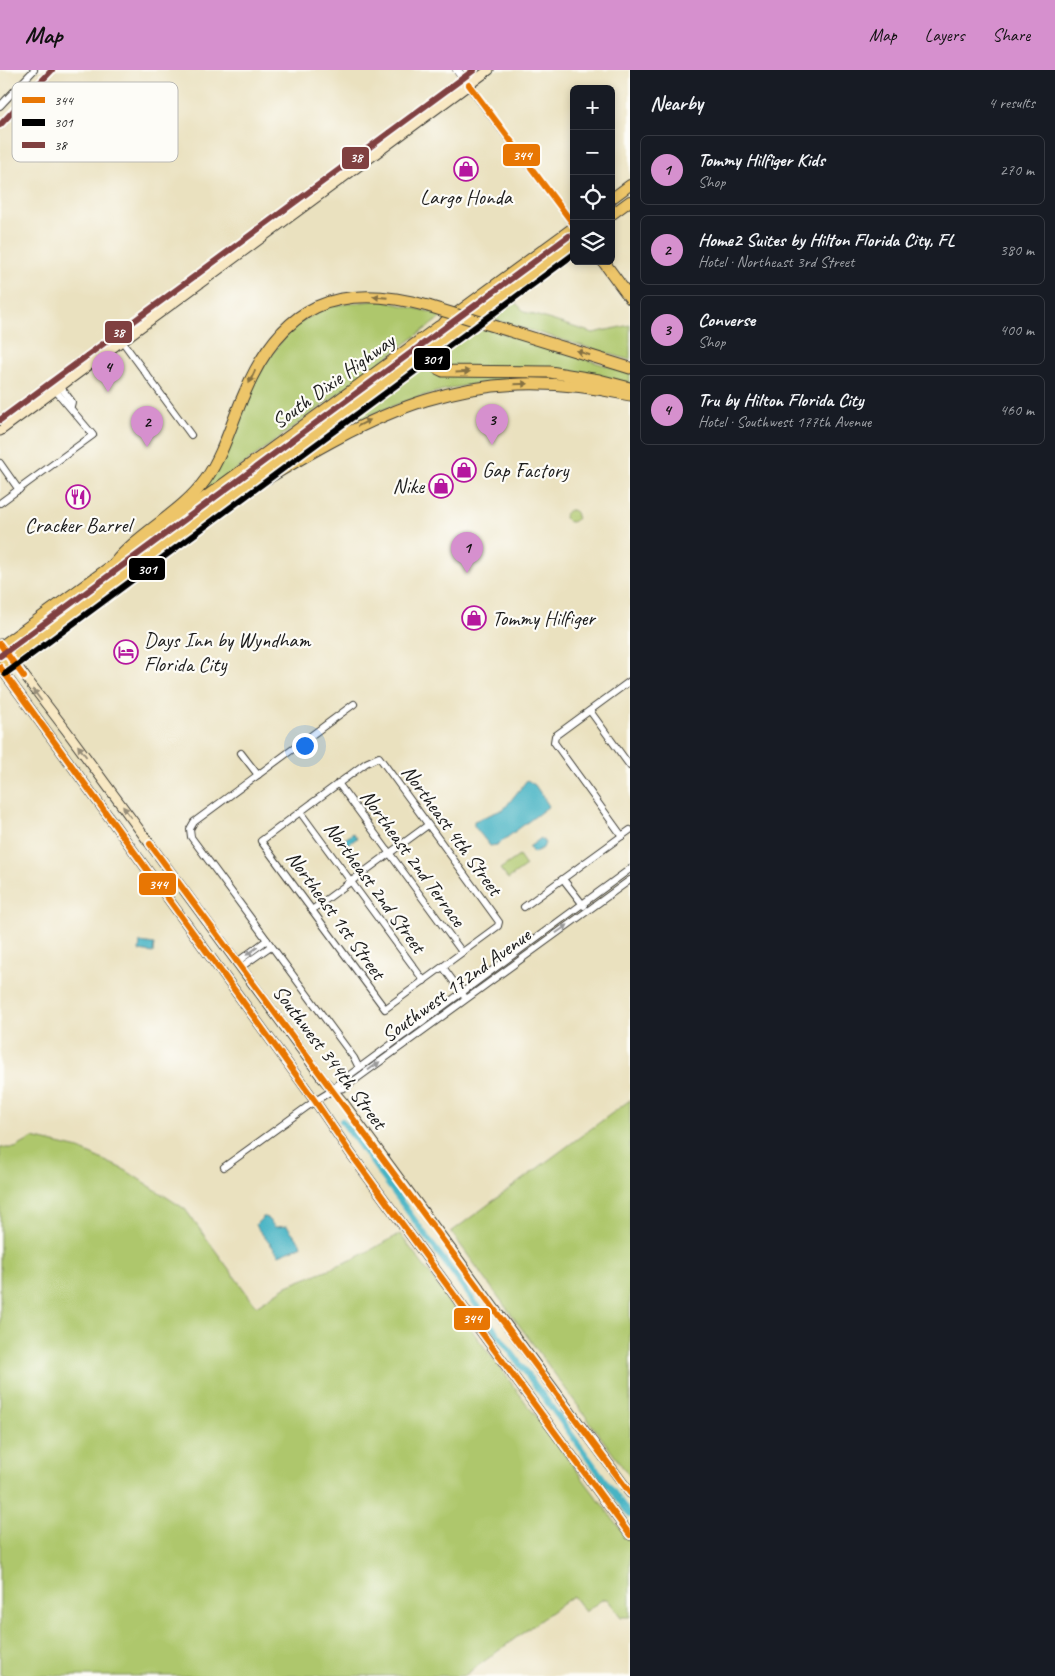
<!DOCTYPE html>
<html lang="en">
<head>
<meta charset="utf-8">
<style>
	:root { --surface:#171b24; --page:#20242c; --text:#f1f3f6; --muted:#9ea1a6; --line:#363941; --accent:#d690ce }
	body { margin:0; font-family:Caveat,sans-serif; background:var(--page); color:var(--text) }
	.controls { position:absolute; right:15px; top:15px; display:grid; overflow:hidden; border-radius:8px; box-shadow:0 2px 8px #0003 }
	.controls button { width:45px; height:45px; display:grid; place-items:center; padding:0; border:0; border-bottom:1px solid var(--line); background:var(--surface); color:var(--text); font:25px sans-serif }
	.you { position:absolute; left:304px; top:675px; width:18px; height:18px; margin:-12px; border:4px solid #fff; border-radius:50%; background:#1a73e8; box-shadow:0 0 0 8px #1a73e833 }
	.badge { display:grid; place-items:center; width:32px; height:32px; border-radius:50%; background:var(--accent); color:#111; font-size:16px; font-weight:700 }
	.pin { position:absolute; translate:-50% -41px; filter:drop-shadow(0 1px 2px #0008) }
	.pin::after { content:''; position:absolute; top:26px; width:18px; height:15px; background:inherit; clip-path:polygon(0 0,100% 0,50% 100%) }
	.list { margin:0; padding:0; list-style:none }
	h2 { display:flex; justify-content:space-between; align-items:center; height:65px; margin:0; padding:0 20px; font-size:21px }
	h2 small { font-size:16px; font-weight:400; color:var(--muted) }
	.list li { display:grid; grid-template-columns:32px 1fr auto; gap:15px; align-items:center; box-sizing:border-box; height:70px; margin:0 10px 10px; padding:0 10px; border:1px solid var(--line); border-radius:8px }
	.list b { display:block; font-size:19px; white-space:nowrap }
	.list p { margin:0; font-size:16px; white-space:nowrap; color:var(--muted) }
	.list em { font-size:16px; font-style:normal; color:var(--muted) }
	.icon { flex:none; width:28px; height:28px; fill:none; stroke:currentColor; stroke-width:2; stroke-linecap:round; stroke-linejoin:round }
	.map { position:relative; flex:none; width:630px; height:1606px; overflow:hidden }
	header { display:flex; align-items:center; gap:30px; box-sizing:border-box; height:70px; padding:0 25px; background:var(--accent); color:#111 }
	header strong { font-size:24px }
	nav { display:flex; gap:28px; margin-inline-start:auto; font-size:18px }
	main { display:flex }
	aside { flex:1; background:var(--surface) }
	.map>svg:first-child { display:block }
</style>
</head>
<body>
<header>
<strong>Map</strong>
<nav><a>Map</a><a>Layers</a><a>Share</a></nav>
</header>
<main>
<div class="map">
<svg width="630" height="1606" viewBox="0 0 630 1606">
	<rect width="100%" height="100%" fill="#fdfcf7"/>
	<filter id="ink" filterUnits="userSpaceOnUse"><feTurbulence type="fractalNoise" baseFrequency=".02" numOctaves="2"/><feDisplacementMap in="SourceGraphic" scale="10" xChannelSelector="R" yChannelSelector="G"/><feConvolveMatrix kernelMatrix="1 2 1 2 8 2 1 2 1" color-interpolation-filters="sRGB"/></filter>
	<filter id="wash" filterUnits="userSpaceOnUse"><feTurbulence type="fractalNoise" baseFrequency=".0096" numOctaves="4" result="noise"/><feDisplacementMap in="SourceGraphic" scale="20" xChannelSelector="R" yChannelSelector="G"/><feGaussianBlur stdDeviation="1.12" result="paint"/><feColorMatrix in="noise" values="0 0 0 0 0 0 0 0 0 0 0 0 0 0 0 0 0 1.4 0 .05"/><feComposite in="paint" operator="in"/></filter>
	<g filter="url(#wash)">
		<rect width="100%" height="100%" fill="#eae1bf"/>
		<g fill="#aec76c" stroke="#657244">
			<path d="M509,226L525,242L593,263L630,255V290L482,246Z"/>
			<path d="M379,230L444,245L201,426L199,423L253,310L291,258L327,236Z"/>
			<path d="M473,254L630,303V314L443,298L432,284Z"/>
			<path d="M427,289L430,296L585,312C489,303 421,319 335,361L334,359L355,345L354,343Z"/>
			<circle cx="571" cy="446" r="6"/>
			<path d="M519,786L526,796L508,809L500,799Z"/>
			<path d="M630,1030V1407L451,1162Z"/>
			<path d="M33,1068L79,1079L125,1100L185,1139L256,1236L287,1216L356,1188L400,1164L630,1472V1547H621L607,1529H603L585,1542L573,1526L464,1606H0V1078H15Z"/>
		</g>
		<g fill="#47b4c4" stroke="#326870">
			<path d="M527,710L535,715L549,736L497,775L490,776L474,756V751L504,739Z"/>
			<path d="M353,763L357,768L345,777L341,772Z"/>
			<path d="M541,768L545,773L543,778L533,783L529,777Z"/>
			<path d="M140,872L154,874L153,883L139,881Z"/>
			<path d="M263,1147H266L275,1157L287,1156L300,1172L301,1176L279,1185L258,1159L256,1154Z"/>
		</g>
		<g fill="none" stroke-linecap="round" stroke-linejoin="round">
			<path stroke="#47b4c4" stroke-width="6" d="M342,1051L630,1445"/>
		</g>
	</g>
	<g filter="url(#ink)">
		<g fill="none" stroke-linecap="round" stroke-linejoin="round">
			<g stroke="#3b3a34" stroke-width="8">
				<g id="minor">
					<path d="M0,36L34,0"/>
					<path d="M122,271L191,365"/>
					<path d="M60,316L72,332L71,336"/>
					<path d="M0,393L19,420"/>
					<path d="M0,433L93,365L55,320"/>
					<path d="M354,634L194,752L190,759L191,767L354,988L359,998"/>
					<path d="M590,641L630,696"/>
					<path d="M241,683L258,705"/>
					<path d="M379,687L499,852L498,856L385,939L261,771L366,693Z"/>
					<path d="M338,713L462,882"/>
					<path d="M300,742L424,911"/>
					<path d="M622,766L554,672L555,666L630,611"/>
					<path d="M563,809L584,836"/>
					<path d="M524,837L630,760"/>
					<path d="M312,840L428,755"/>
					<path d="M237,892L267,870"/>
					<path d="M241,897L271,876"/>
					<path d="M443,897L464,926"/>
					<path d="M333,1020L340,1012L630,799"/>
					<path d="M224,1097L315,1031L333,1020L344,1018L630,810"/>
				</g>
			</g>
			<g stroke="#3b3a34" stroke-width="9">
				<path id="tertiary" d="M457,0L574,155"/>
			</g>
			<g stroke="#3b3a34" stroke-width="11">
				<g id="secondary">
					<path d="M0,361L489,0"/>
					<path d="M0,574L66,660L323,1009L343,1032L630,1423"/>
					<path d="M0,597L315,1031L351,1084L630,1465"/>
				</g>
			</g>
			<g stroke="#3b3a34" stroke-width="12">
				<g id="trunk">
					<path d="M611,129L630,115"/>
					<path d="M611,145L630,131"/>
					<path d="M451,247L574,157"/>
					<path d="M0,577L439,256"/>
					<path d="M0,597L574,173"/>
				</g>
			</g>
			<g stroke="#3b3a34" stroke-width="13">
				<g id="motorway">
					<path d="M603,191L630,228"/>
					<path d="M446,251C433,266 415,289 443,301L550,302L599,310L630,318"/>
					<path d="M497,257L630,298"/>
					<path d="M230,425L243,423C378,341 467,290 630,325"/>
					<path d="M114,494C140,461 181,444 206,409C224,383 232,351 245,322C282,235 337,211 428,236"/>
				</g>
			</g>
			<use href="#minor" stroke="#fff" stroke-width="6"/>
			<use href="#tertiary" stroke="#fff" stroke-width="8"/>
			<use href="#secondary" stroke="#f8e8c3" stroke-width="9"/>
			<use href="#trunk" stroke="#edc569" stroke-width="10"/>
			<use href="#motorway" stroke="#edc569" stroke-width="11"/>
			<g stroke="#3b3a34" stroke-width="13" stroke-linecap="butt">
				<path id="motorway-bridge" d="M428,236L497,257"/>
			</g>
			<use href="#motorway-bridge" stroke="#edc569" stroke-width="11"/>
			<g stroke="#fdfcf7" stroke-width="10">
				<g id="bus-1">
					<path d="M469,15L574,155"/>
					<path d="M0,574L24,607"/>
					<path d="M0,597L315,1031L351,1084L630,1465"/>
					<path d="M150,774L630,1423"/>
				</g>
			</g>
			<g stroke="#fdfcf7" stroke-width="10">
				<path id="bus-2" d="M5,604L574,184"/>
			</g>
			<g stroke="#fdfcf7" stroke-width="10">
				<g id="bus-3">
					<path d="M0,55L52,0"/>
					<path d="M0,350L474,0"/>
					<path d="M0,586L569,166"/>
				</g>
			</g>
			<use href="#bus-1" stroke="#e87603" stroke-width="6"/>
			<use href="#bus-2" stroke="#000" stroke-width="6"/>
			<use href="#bus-3" stroke="#804040" stroke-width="6"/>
		</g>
		<defs><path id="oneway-solid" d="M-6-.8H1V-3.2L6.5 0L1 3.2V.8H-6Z" transform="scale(1.25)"/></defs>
		<g fill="#847042">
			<use href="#oneway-solid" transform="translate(380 227) rotate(-175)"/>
			<use href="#oneway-solid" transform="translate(583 283) rotate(-163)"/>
			<use href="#oneway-solid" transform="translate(463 302) rotate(-4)"/>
			<use href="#oneway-solid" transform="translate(252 307) rotate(115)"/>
			<use href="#oneway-solid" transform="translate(521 314) rotate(-2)"/>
			<use href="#oneway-solid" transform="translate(364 353) rotate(-26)"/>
		</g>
		<g fill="#958c78">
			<use href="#oneway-solid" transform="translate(37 625) rotate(-127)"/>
			<use href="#oneway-solid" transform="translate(82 681) rotate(-127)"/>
			<use href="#oneway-solid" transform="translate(127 742) rotate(-126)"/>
		</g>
		<g fill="#999">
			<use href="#oneway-solid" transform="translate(562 859) rotate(-35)"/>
			<use href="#oneway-solid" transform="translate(252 881) rotate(144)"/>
			<use href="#oneway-solid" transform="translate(374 996) rotate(-36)"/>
		</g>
	</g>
	<defs>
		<g id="shop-ring" transform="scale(1.25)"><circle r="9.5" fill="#fdfcf7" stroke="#b5179e" stroke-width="1.5"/><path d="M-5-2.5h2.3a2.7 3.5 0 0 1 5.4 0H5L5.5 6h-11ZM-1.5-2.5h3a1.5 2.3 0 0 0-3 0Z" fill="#b5179e"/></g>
		<g id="restaurant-ring" transform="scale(1.25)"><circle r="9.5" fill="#fdfcf7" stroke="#b5179e" stroke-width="1.5"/><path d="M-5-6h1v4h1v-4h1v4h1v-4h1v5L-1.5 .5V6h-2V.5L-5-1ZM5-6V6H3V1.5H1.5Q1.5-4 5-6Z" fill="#b5179e"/></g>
		<g id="hotel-ring" transform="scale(1.25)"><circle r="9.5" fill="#fdfcf7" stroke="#b5179e" stroke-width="1.5"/><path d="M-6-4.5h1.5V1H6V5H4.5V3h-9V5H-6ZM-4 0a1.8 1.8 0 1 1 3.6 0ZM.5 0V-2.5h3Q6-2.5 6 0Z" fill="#b5179e"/></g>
	</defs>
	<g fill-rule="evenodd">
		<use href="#shop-ring" x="466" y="99"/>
		<use href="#shop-ring" x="464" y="400"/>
		<use href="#shop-ring" x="441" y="416"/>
		<use href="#restaurant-ring" x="78" y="427"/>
		<use href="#shop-ring" x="474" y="548"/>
		<use href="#hotel-ring" x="126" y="582"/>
	</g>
	<g text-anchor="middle" stroke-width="4.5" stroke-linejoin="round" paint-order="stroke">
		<g font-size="21" fill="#1c1c1c" stroke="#fdfcf7" text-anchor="start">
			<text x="466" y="134" text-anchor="middle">Largo Honda</text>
			<text x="482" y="407">Gap Factory</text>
			<text x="424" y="423" text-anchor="end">Nike</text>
			<text x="78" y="462" text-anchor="middle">Cracker Barrel</text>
			<text x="492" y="555">Tommy Hilfiger</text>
			<text x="144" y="577">Days Inn by Wyndham<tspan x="144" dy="24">Florida City</tspan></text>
		</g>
		<g font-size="21" fill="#1c1c1c" stroke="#fdfcf7">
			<text transform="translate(333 311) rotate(-36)" y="7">South Dixie Highway</text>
			<text transform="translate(452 760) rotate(54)" y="7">Northeast 4th Street</text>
			<text transform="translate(413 788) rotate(54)" y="7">Northeast 2nd Terrace</text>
			<text transform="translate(375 817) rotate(54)" y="7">Northeast 2nd Street</text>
			<text transform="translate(336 845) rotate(54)" y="7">Northeast 1st Street</text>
			<text transform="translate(456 915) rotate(-36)" y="7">Southwest 172nd Avenue</text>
			<text transform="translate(330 987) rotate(53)" y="7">Southwest 344th Street</text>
		</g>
	</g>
	<rect x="12" y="12" width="166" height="80" rx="8" fill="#fdfcf7" stroke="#bab9b5" stroke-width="1"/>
	<rect x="22" y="27" width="23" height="6" fill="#e87603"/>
	<rect x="22" y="49" width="23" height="7" fill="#000"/>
	<rect x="22" y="72" width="23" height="6" fill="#804040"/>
	<g font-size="14" fill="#1c1c1c">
		<text x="54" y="35">344</text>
		<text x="54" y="57">301</text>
		<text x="54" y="80">38</text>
	</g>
	<g stroke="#fdfcf7" stroke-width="2">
		<rect x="502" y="73" width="39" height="24" rx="5" fill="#e87603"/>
		<rect x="341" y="76" width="29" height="24" rx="5" fill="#804040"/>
		<rect x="104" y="250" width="29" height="24" rx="5" fill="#804040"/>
		<rect x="413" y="277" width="38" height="24" rx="5" fill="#000"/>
		<rect x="128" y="487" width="38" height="24" rx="5" fill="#000"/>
		<rect x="138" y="802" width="39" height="24" rx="5" fill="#e87603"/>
		<rect x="453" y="1237" width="38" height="24" rx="5" fill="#e87603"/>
	</g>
	<g font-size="14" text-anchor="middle" font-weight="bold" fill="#fff">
		<text x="522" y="90">344</text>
		<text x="356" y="92">38</text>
		<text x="118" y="267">38</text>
		<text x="432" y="294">301</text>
		<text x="147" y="504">301</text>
		<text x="158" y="819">344</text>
		<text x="472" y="1253">344</text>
	</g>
</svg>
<div class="controls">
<button>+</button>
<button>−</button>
<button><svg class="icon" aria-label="locate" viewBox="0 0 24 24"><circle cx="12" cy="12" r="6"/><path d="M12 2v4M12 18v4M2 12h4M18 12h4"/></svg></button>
<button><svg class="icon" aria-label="layers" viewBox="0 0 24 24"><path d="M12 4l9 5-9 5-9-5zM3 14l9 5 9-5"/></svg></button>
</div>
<div class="you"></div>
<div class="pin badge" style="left:467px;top:503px">1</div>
<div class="pin badge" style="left:147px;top:377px">2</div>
<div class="pin badge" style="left:492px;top:375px">3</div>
<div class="pin badge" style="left:108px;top:322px">4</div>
</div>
<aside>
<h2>Nearby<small>4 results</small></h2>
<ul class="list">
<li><span class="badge">1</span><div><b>Tommy Hilfiger Kids</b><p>Shop</p></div><em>270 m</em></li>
<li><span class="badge">2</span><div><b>Home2 Suites by Hilton Florida City, FL</b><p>Hotel · Northeast 3rd Street</p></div><em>380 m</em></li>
<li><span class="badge">3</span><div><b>Converse</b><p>Shop</p></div><em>400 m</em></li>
<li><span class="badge">4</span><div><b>Tru by Hilton Florida City</b><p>Hotel · Southwest 177th Avenue</p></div><em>460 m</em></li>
</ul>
</aside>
</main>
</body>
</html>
